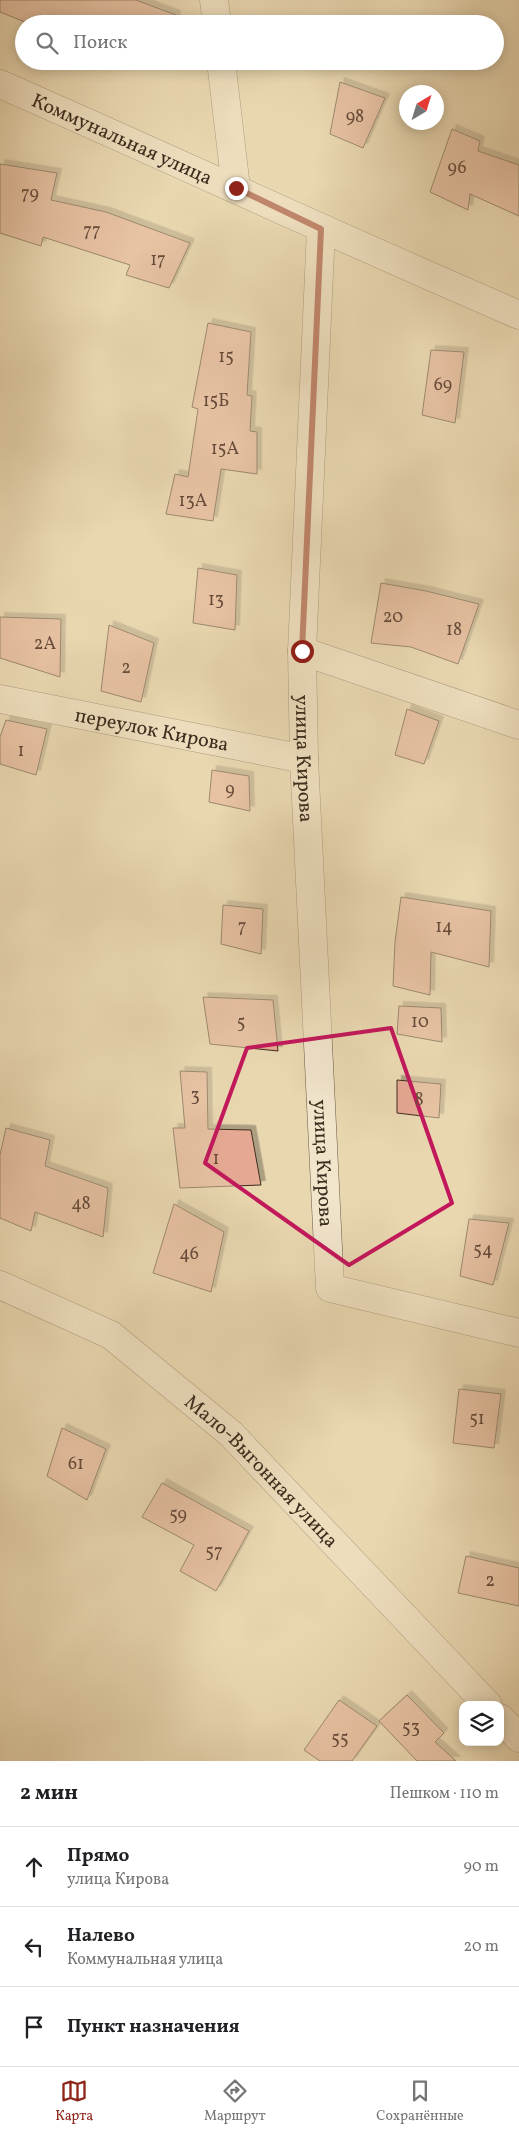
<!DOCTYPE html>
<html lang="ru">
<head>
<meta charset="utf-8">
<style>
	:root { --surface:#fff; --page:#f6f6f6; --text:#202124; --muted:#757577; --line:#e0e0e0; --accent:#8f2418 }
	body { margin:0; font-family:Vollkorn,serif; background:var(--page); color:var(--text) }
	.controls { position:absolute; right:15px; bottom:15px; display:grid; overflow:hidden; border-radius:10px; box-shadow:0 2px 12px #0003 }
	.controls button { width:45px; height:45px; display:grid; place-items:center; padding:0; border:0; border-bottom:1px solid var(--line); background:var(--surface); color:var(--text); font:25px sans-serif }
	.compass { position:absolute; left:399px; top:85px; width:45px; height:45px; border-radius:50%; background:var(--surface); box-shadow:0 2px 12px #0003; rotate:38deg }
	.stop { position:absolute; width:15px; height:15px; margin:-11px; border:4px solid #8f2418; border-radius:50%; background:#fff }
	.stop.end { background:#8f2418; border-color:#fff; box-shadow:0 1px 5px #0008 }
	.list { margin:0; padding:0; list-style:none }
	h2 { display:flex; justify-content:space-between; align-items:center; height:65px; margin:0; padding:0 20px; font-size:21px }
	h2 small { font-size:16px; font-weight:400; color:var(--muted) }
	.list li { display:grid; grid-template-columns:32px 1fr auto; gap:15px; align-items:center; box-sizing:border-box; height:80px; padding:0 20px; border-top:1px solid var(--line) }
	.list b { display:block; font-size:19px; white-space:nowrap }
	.list p { margin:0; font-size:16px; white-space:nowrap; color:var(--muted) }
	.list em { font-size:16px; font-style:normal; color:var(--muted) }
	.icon { flex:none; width:28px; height:28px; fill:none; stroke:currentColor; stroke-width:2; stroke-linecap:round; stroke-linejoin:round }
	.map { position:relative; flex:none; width:519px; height:1761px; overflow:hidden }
	.search { position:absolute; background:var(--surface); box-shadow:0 2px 12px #0003; left:15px; right:15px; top:15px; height:55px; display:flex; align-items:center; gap:12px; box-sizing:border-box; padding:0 18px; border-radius:28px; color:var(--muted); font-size:19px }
	.sheet { height:305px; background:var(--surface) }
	nav { display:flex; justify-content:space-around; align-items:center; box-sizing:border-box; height:70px; border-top:1px solid var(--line); background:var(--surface); font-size:14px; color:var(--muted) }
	nav a { display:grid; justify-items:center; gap:2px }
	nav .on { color:var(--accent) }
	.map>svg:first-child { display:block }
</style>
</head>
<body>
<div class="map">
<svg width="519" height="1761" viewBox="0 0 519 1761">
	<defs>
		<filter id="shadow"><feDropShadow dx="4.5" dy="-4.5" stdDeviation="0" flood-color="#0004"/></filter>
	</defs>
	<rect width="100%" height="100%" fill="#e9d7b0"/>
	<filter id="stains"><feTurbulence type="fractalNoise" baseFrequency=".004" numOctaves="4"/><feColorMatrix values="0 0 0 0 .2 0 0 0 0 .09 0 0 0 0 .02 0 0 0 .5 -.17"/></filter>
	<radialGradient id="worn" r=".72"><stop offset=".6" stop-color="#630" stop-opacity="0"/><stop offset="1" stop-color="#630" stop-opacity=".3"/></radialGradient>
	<g fill="#e5a893" stroke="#3d2d1e" filter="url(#shadow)">
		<path d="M0,0H136L176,15L174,24H30L0,12Z"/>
		<path d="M340,82L385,98L363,148L330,134Z"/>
		<path d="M452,129L480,141L478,151L519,165V216L470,194L468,210L430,192Z"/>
		<path d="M0,164L57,173L51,200L106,212L190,243L169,288L126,275L130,265L43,237L41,246L0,233Z"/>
		<path d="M208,323L251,332L247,395L252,396L250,431L257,432V474L221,469L213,521L166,514L175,474L188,477L198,409L192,407Z"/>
		<path d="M431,350L464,352L455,423L422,415Z"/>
		<path d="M198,568L237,575L235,630L193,623Z"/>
		<path d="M381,583L426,591L479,604L458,664L411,647L371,643Z"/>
		<path d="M0,617L61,619L60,677L0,658Z"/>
		<path d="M109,625L154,643L141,702L101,691Z"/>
		<path d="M407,709L439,721L424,764L395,755Z"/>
		<path d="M6,720L47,729L36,775L0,764V737Z"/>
		<path d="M212,770L249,776L250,811L209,802Z"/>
		<path d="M401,897L491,911L489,967L431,952L430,995L393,986L395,942Z"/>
		<path d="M223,905L263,909L261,954L221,944Z"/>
		<path d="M203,997L273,1000L278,1051L210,1044Z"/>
		<path d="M399,1006L441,1008L442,1042L397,1034Z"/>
		<path d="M180,1071L207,1072L208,1129L251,1130L261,1185L180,1188L173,1128H185Z"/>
		<path d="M397,1080L441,1084L439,1118L397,1113Z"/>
		<path d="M6,1128L50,1140L45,1166L108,1188L103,1237L35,1212L31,1231L0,1218V1155Z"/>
		<path d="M174,1204L224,1232L211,1292L153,1273Z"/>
		<path d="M469,1219L509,1223L493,1285L460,1276Z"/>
		<path d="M459,1389L501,1394L494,1448L453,1443Z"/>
		<path d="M62,1428L106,1449L87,1500L47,1476Z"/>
		<path d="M162,1483L249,1531L216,1591L180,1571L194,1545L142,1517Z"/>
		<path d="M466,1556L519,1568V1606L458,1593Z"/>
		<path d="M407,1695L444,1733L435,1742L456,1761H417L379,1721Z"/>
		<path d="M339,1700L377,1726L352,1761H320L304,1750Z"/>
	</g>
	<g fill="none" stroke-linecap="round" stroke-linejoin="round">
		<g stroke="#685842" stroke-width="29">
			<g id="minor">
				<path d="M214,0L217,24"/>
				<path d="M221,61L236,188"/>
				<path id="s1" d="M0,84C173,160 345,240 519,315"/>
				<path id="s2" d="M321,229L302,651L304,759L330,1288L519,1333"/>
				<path d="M302,651L519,725"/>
				<path id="s3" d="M0,699L304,759"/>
				<path id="s4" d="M0,1285L111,1335L231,1434L488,1705"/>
				<path d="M500,1718L519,1738"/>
			</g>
		</g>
		<use href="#minor" stroke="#f1e5cc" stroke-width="28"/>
	</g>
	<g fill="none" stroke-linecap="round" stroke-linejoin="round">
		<path stroke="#8f2418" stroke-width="6" d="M236,188L321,229L302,651"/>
	</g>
	<path d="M0 0H519V1761H0ZM391,1028L452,1203L349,1265L205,1163L247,1048Z" fill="#e9d7b0" fill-opacity=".55" fill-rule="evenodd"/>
	<path fill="none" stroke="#c2185b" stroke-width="4" stroke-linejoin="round" d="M391,1028L452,1203L349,1265L205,1163L247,1048Z"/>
	<g text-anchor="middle" stroke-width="4" stroke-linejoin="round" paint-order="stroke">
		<g font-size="18" fill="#674c3b">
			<text x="355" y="122">98</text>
			<text x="457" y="173">96</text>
			<text x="30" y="199">79</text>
			<text x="92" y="236">77</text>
			<text x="158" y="265">17</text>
			<text x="226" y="362">15</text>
			<text x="443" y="390">69</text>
			<text x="216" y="406">15Б</text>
			<text x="225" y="454">15А</text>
			<text x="193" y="506">13А</text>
			<text x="216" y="605">13</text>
			<text x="393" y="622">20</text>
			<text x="454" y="635">18</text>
			<text x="45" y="649">2А</text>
			<text x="126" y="673">2</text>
			<text x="21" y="756">1</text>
			<text x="230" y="795">9</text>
			<text x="242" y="932">7</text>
			<text x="444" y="932">14</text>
			<text x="420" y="1027">10</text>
			<text x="241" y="1028">5</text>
			<text x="195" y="1101">3</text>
			<text x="419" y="1105">8</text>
			<text x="216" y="1164">1</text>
			<text x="81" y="1209">48</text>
			<text x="483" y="1255">54</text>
			<text x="189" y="1259">46</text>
			<text x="477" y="1424">51</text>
			<text x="76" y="1469">61</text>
			<text x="178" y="1520">59</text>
			<text x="214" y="1557">57</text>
			<text x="490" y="1586">2</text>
			<text x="411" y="1733">53</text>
			<text x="340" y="1744">55</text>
		</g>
		<g font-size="20" fill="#3d2d1e" stroke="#f1e5cc">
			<text dy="7" stroke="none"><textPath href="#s1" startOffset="134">Коммунальная улица</textPath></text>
			<text dy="7" stroke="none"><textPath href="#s3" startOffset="155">переулок Кирова</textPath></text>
			<text dy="7" stroke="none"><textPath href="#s2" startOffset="530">улица Кирова</textPath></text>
			<text dy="7" stroke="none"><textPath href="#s2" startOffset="935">улица Кирова</textPath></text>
			<text dy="7" stroke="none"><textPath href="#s4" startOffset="325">Мало-Выгонная улица</textPath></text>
		</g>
	</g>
	<rect width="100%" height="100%" filter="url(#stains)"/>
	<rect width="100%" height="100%" fill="url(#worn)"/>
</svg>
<div class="controls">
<button><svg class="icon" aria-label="layers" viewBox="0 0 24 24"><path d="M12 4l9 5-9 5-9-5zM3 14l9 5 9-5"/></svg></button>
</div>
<svg class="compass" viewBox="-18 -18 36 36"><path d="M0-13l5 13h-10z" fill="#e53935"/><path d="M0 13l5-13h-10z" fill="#757577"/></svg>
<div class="stop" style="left:302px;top:651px"></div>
<div class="stop end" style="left:236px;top:188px"></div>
<div class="search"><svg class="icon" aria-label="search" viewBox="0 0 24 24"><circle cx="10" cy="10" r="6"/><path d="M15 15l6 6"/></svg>Поиск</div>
</div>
<section class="sheet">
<h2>2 мин<small>Пешком · 110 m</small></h2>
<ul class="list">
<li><svg class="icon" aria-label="ahead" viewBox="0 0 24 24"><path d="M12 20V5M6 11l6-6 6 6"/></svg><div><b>Прямо</b><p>улица Кирова</p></div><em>90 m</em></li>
<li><svg class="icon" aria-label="left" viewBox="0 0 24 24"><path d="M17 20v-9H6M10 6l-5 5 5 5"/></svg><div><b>Налево</b><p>Коммунальная улица</p></div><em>20 m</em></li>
<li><svg class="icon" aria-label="arrive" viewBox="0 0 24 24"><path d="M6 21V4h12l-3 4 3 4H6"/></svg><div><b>Пункт назначения</b></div></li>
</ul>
</section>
<nav>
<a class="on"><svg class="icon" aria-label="map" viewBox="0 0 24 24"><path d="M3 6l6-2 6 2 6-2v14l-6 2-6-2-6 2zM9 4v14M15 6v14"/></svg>Карта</a>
<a><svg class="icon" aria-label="directions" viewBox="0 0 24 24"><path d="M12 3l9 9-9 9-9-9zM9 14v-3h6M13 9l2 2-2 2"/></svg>Маршрут</a>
<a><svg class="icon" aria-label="saved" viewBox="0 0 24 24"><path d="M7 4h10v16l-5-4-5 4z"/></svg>Сохранённые</a>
</nav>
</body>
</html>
